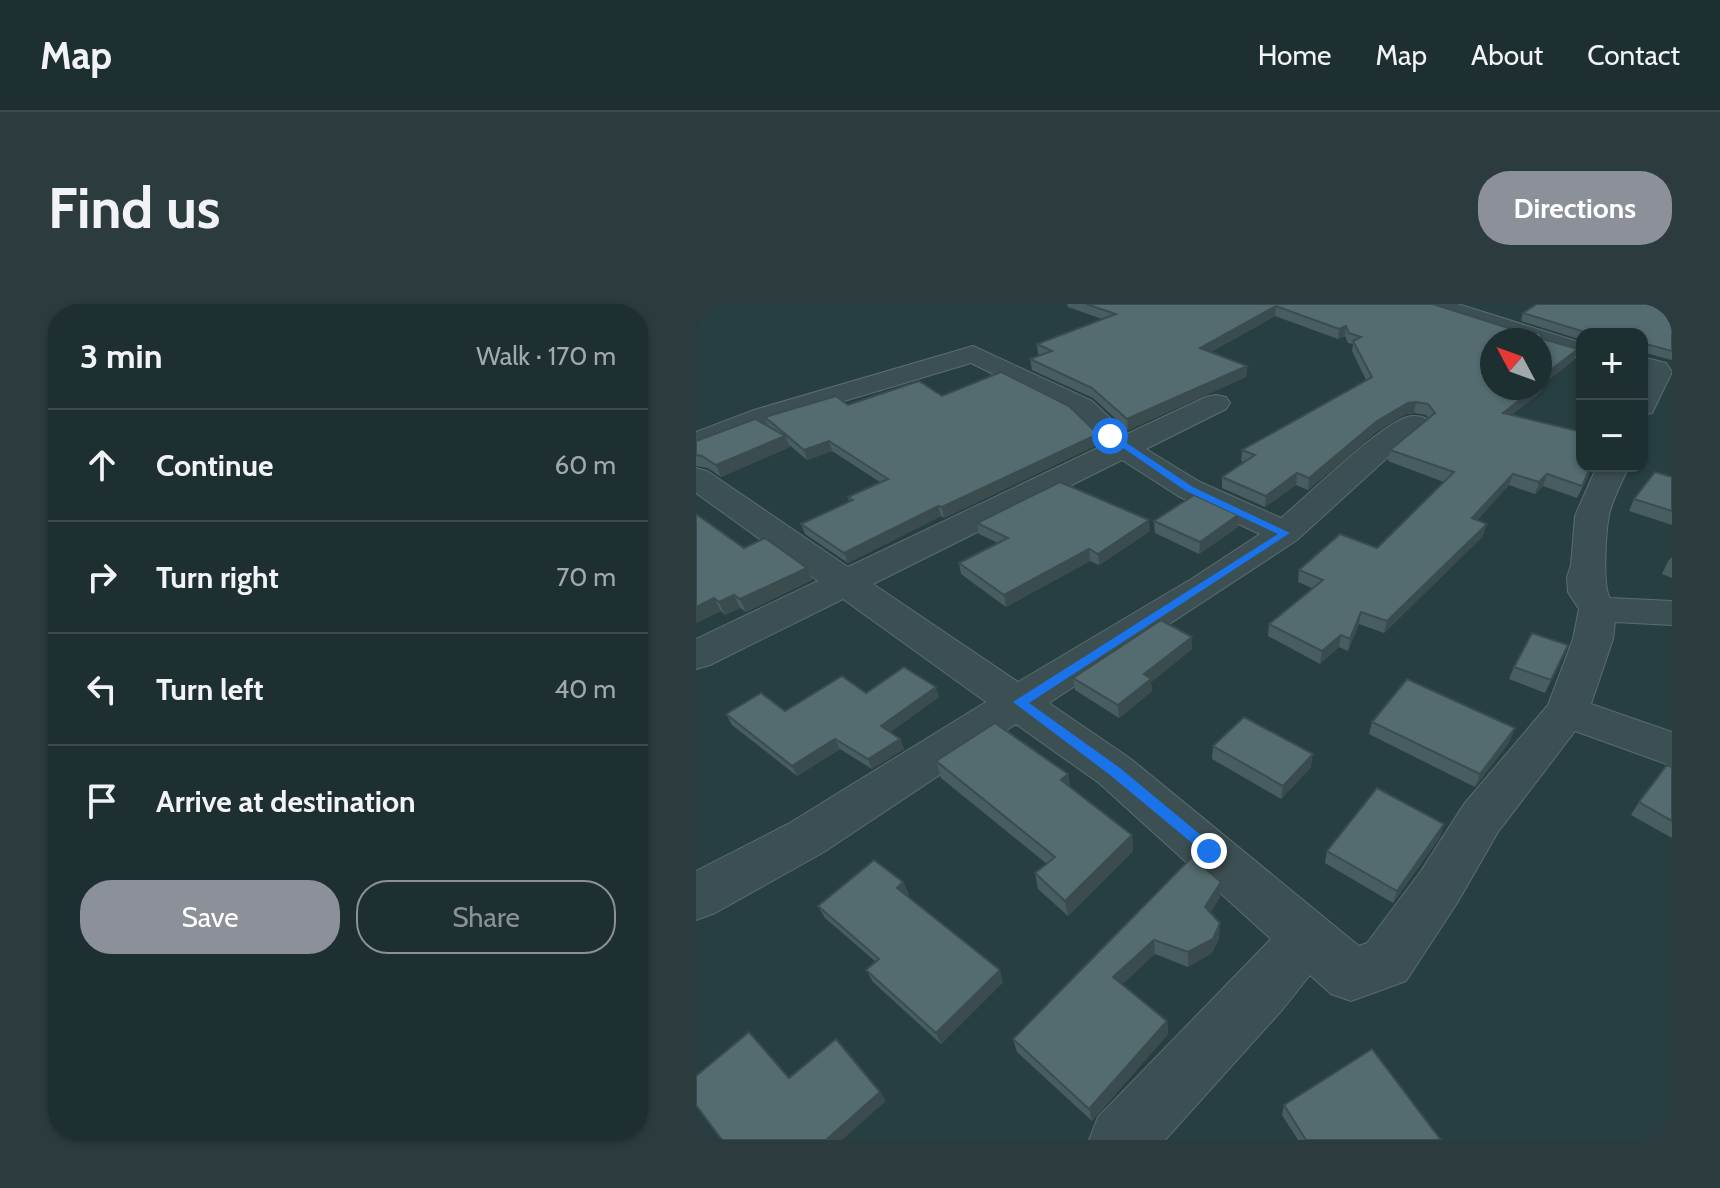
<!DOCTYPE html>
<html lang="en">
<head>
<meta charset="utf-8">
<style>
	:root { --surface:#1e2f32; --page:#2b3b3e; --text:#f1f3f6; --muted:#a1a9ac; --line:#3c4a4d; --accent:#8c9099 }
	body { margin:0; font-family:Cabin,sans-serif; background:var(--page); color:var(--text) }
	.controls { position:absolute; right:24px; top:24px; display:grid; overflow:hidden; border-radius:16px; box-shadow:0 2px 6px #0004 }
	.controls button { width:72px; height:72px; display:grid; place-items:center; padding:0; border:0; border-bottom:2px solid var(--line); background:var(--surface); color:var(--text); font:40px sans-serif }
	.compass { position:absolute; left:784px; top:24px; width:72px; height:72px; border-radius:50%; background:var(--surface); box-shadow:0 2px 6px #0004; rotate:311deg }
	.stop { position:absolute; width:24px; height:24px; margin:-18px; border:6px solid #1a73e8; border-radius:50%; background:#fff }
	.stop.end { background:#1a73e8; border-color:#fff; box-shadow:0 2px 8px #0008 }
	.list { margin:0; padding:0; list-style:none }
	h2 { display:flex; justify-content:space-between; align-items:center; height:104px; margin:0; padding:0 32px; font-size:34px }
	h2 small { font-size:26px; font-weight:400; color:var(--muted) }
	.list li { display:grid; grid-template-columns:52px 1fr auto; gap:24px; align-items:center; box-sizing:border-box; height:112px; padding:0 32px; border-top:2px solid var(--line) }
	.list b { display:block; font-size:30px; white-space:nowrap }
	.list em { font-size:26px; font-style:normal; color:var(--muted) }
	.actions { display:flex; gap:16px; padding:24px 32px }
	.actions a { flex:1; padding:18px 0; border:2px solid var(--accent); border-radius:32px; text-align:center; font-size:28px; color:var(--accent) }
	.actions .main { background:var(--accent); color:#fff }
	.icon { flex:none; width:44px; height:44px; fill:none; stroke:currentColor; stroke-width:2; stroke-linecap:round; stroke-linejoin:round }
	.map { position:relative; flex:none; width:976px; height:836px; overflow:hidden; border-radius:32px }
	header { display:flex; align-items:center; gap:48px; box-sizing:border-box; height:112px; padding:0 40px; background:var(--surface); border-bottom:2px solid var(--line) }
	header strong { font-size:38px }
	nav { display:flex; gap:44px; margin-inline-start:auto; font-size:28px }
	.intro { display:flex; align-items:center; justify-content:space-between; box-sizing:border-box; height:192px; padding:0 48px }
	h1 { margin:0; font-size:56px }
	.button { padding:20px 36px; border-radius:32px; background:var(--accent); color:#fff; font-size:28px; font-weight:700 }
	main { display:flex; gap:48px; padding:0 48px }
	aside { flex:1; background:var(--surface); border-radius:32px; box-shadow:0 2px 6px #0004 }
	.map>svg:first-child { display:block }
</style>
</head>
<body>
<header>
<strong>Map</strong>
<nav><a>Home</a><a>Map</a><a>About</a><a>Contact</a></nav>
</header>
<div class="intro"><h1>Find us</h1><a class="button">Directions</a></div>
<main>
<aside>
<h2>3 min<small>Walk · 170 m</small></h2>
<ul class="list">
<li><svg class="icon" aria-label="ahead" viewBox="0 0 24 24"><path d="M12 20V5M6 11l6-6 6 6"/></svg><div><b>Continue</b></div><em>60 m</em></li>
<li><svg class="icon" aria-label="right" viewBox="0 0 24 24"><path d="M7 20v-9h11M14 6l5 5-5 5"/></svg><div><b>Turn right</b></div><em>70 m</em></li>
<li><svg class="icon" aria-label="left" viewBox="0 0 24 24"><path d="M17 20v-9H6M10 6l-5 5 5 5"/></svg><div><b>Turn left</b></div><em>40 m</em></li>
<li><svg class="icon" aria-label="arrive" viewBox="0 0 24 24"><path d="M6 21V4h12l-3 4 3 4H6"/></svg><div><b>Arrive at destination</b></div></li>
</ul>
<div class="actions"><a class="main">Save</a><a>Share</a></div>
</aside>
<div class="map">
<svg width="976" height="836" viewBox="0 0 976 836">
	<rect width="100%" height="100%" fill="#283f42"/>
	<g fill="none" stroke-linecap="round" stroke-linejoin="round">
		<g stroke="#5b6c6f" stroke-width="2">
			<g id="minor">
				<path d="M726,0H762L886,39V55L844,42V36H826L730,5Z"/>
				<path d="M277,42L396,97L431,130L510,93L520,91L530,93L534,99L530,105L450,145L504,178L585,214C615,189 677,126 711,113C718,111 723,112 729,114L734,120L692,153L601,236L353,399L435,455L663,642L671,639L725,567L768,500L852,401L877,335L883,305L872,288L871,273L875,261L879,212L901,162H933C926,178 917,194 913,211C910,226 906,282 914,294L976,297V321L919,318L917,335L895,400L976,428V462L879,427L802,528L761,599L710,677L655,697L635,690L614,671L586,706L469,836H393L402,813L575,635L403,479L320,420L128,548L19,609L0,616V567L92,520L290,398L147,295L14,361L0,365V335L122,277L0,189V164L11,167L152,263L408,141L376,109L275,59L78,118L0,147V128L58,106ZM426,156L482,192L564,230L497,274L322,378L177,280Z"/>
				<path d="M946,53L970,59L976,68L956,109L946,111V76L949,70L946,69Z"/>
			</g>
		</g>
		<use href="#minor" fill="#3c4f52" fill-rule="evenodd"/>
	</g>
	<g fill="#485d5f">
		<path d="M371,0H737L882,45L878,56L847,80L845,88L815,111L897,162L881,194L847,182L839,190L813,181L781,216L787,232L688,329L663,320L652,347L643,343L624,360L572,332L573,320L616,284L602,278L603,266L681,244L748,178L692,157L694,146L733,115L730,111L718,109L710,110L680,128L612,186L600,181L569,203L526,184V173L548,158L545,157L546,146L670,76L656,47L657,40L652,39L649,32L642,35L579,12L515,48L551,62L550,73L432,126L397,94L336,66L334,55L344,51L342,50L341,40L406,15L372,3Z"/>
		<path d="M976,0V56L946,48V30H886V36L825,17L827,9Z"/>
		<path d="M246,92L402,130L403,140L248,214L245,212L152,259L109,230L105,220L153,198L152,193L184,178L136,147L111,156L92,140L94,143L25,173L12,164L0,162V137L72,122L69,113L152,101Z"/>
		<path d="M976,173V221L933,207L938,195Z"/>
		<path d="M0,210L48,244L111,264L116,276L50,308L44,304L29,311L25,307L0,319Z"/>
		<path d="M542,211V223L503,250L459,229L458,217Z"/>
		<path d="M281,219L454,227L403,261L394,257L310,303L265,270L263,259L302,239L283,230Z"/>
		<path d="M976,253V274L966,270L972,257Z"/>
		<path d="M496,345L455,378L456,387L423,414L379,386L377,374Z"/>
		<path d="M866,354L849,389L813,375L818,363Z"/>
		<path d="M170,389L243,393L194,428L204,435L208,445L176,465L144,445L101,472L36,421L30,410L89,407Z"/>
		<path d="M676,418L814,437L779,483L673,430Z"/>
		<path d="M517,442L615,463L585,495L516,455Z"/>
		<path d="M240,457L372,470L374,483L436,531L437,547L372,612L342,585L339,569L351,560L245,474Z"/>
		<path d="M976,463V534L935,511L943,498Z"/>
		<path d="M744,533L697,599L629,559L631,547Z"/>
		<path d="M496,553L524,593L515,608L523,634L516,649L492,663L459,650L426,680L471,717L472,730L396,817L321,748L317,735Z"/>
		<path d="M207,578L213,591L211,592L307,678L245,740L177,678L170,666L180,658L129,614L122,602Z"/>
		<path d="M588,801L745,836H602L586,811Z"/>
	</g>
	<g fill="#3b4c4e">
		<path d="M580,2L579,12L504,54V44Z"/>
		<path d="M650,22L649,32L642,35L643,25Z"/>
		<path d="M882,45L878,56L847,80L845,88L804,120L807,109L839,84H844V74Z"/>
		<path d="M551,62L550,73L432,126L431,115Z"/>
		<path d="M720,98L718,109L710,110L680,128L612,186L613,174L681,117L712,99Z"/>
		<path d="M402,130L403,140L248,214L246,203Z"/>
		<path d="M89,132L94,143L25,173L20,161Z"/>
		<path d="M133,137L136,147L111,156L108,146Z"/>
		<path d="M601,169L600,181L569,203L570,192Z"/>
		<path d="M817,170L813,181L772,225L776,214Z"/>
		<path d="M851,170L847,182L839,190L843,178Z"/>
		<path d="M242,202L245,212L152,259L148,249Z"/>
		<path d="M542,211V223L503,250L504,238Z"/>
		<path d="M453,216L454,227L403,261L402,250Z"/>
		<path d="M791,220L787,232L688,329L691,317Z"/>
		<path d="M393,245L394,257L310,303L308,291Z"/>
		<path d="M111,264L116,276L50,308L44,295Z"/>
		<path d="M38,291L44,304L29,311L23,298Z"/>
		<path d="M18,294L25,307L0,319V303Z"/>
		<path d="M665,308L663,320L652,347L654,335Z"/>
		<path d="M645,331L643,343L624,360L626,347Z"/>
		<path d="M496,333V345L455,378L456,387L423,414L422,401L448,370Z"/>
		<path d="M240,383L243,393L189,432L185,422Z"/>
		<path d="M819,424L814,437L779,483L784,470Z"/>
		<path d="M139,435L144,445L101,472L96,462Z"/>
		<path d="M204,435L208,445L176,465L172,455Z"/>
		<path d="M617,450L615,463L585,495L587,482Z"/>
		<path d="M372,470L375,486L365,476Z"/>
		<path d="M748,520L744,533L697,599L701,587Z"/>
		<path d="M436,531L437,547L372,612L369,597Z"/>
		<path d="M207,578L213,591L207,596L201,584Z"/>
		<path d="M525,578L524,593L509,618V603Z"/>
		<path d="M524,619L523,634L516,649L492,663V648Z"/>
		<path d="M458,636L459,650L419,687L417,673Z"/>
		<path d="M304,666L307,678L245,740L240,729Z"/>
		<path d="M471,717L472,730L396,817L393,805Z"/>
		<path d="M184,788L190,797L146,836H130Z"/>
	</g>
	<g fill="#546c6f" stroke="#3b4c4e" stroke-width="2">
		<path d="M390,0H737L828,29H844L846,35L882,45L844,74V36H796V84H839L807,109L886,128V162H895L886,182L851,170L843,178L817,170L776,214L791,220L691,317L665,308L654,335L645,331L626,347L573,320L627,276L603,266L644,230L681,244L758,168L694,146L739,109L732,100L720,98L712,99L681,117L613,174L601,169L570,192L526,173L559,151L546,146L676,73L657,37L665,33L653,29L650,22L643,25L580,2L504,44L551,62L431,115L396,84L334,55L356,47L341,40L420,10Z"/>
		<path d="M841,0H976V47L946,39V30H890L889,28L827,9Z"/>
		<path d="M305,68L373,102L402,130L246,203L242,202L148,249L105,220L157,196L152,193L192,175L133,137L108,146L69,113L140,92L152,101L223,77L246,92Z"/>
		<path d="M59,115L89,132L20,161L6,152L0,151V137Z"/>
		<path d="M959,168L976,173V207L938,195Z"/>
		<path d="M364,178L453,216L402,250L393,245L308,291L263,259L312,234L281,219Z"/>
		<path d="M498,191L542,211L504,238L458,217Z"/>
		<path d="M0,210L48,244L69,234L111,264L44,295L38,291L23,298L18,294L0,303Z"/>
		<path d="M465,316L496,333L448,370L455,375L422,401L377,374Z"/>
		<path d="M836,329L872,341L855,376L818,363Z"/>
		<path d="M208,363L240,383L185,422L204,435L172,455L139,435L96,462L30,410L65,389L89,407L146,372L170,389Z"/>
		<path d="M711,375L819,424L784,470L676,418Z"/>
		<path d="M548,413L617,450L587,482L517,442Z"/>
		<path d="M299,419L372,470L365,476L436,531L369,597L339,569L359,553L240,457Z"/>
		<path d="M971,461L976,463V517L943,498Z"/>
		<path d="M681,484L748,520L701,587L631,547Z"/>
		<path d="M496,553L525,578L509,603L524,619L517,635L492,648L458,636L417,673L471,717L393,805L317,735Z"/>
		<path d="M178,556L207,578L201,584L304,666L240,729L170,666L183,655L122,602Z"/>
		<path d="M53,728L93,774L140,735L184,788L130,836H26L0,801V772Z"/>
		<path d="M676,745L745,836H610L588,801Z"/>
	</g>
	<path fill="#1a73e8" d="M411,130H417L497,183L594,229L333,399L424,464L518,542V551L513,553L414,471L317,398L582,230L490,187L411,133Z"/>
</svg>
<div class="controls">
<button>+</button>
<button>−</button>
</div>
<svg class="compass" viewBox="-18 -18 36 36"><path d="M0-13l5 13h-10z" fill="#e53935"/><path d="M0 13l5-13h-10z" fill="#a1a9ac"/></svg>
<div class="stop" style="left:414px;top:132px"></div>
<div class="stop end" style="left:513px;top:547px"></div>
</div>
</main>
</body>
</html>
